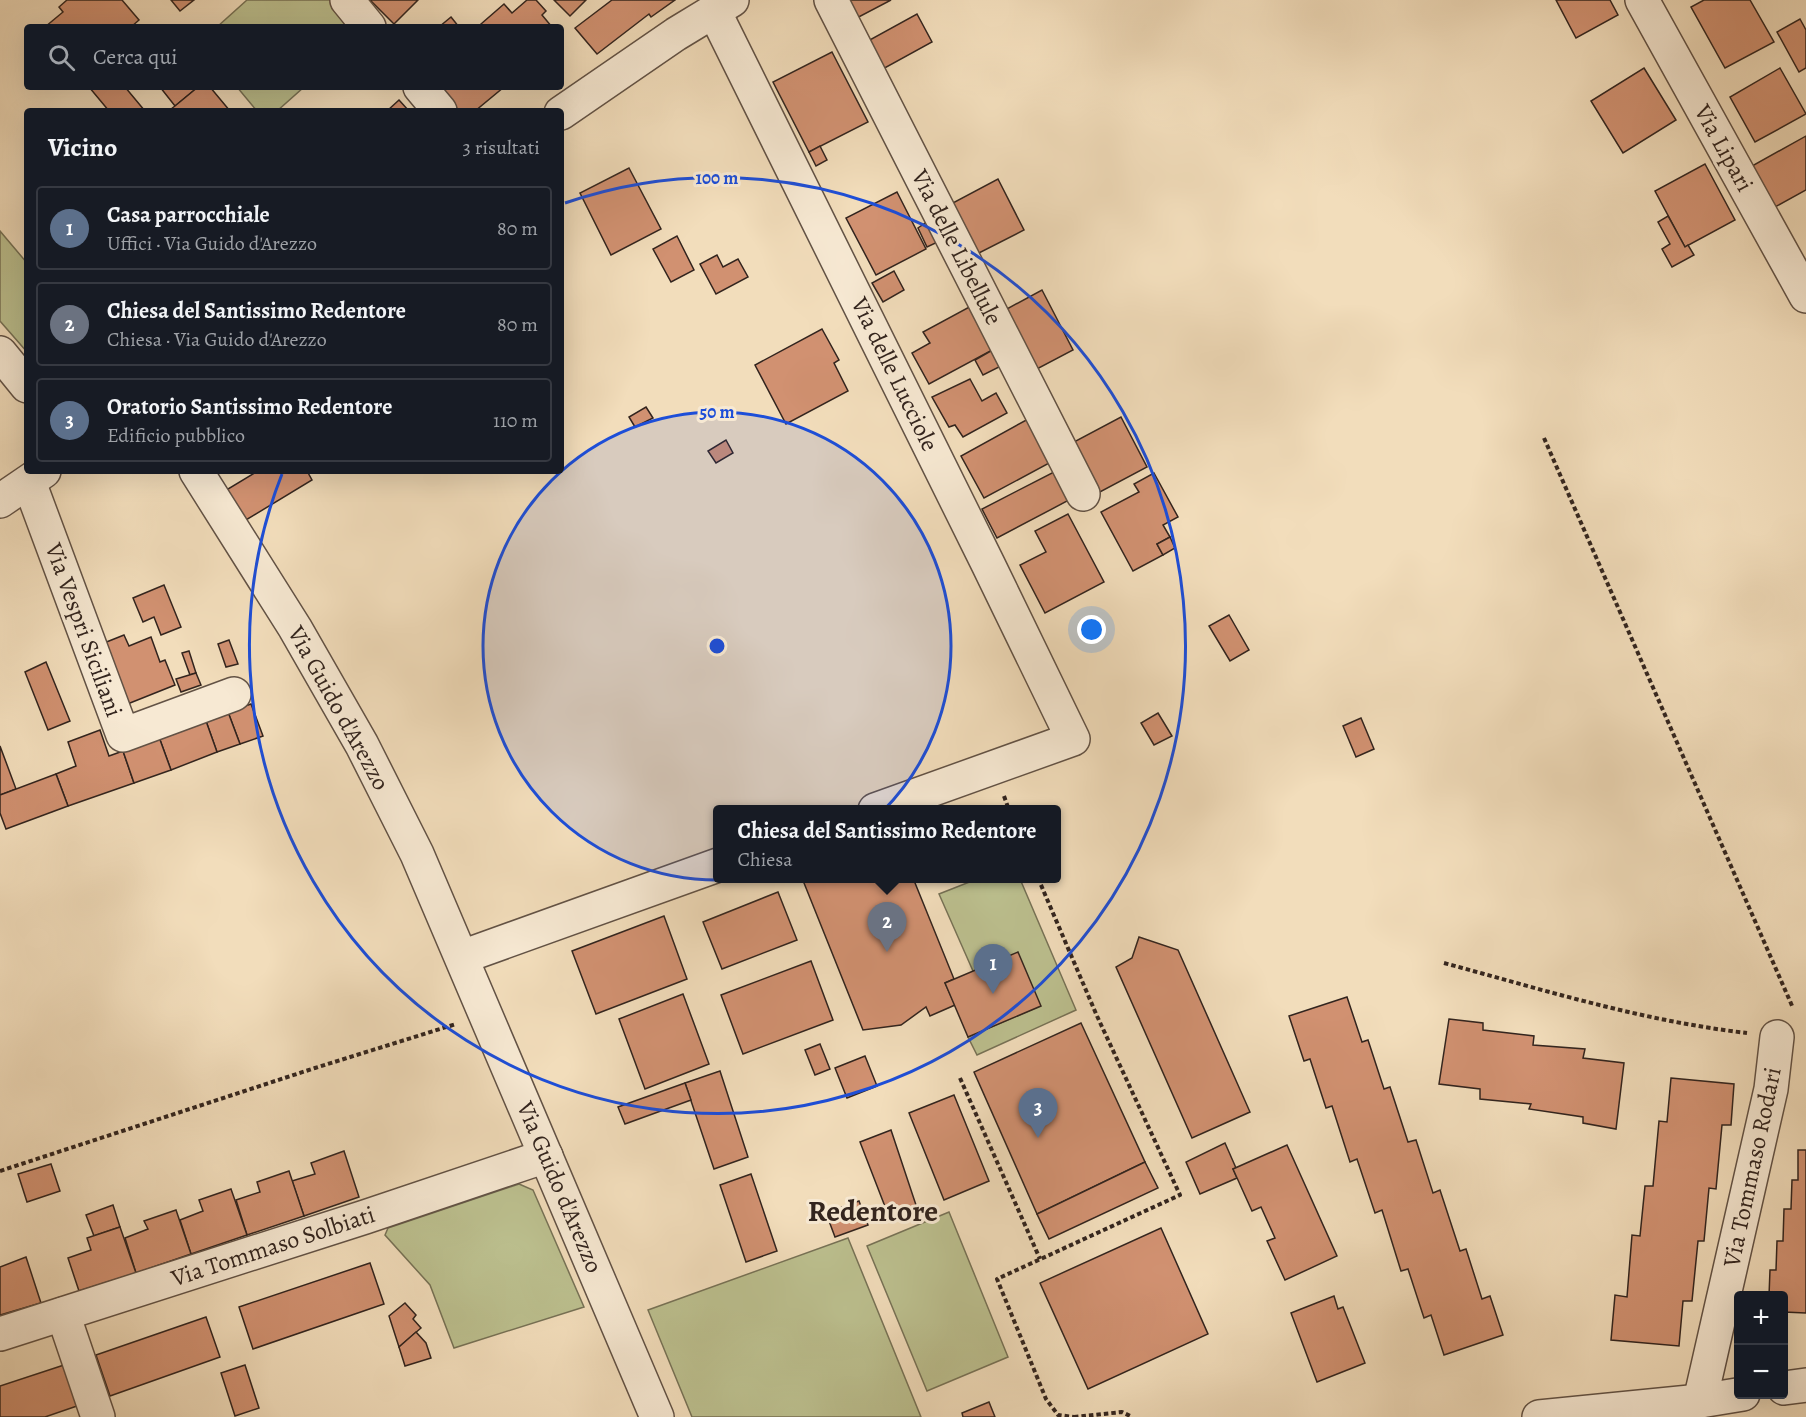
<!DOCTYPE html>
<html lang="it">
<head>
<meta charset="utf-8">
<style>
	:root { --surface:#171b24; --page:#242831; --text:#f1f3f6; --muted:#9ea1a6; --line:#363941; --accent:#b45309 }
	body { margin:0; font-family:Alegreya,serif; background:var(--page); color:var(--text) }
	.controls { position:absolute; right:18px; bottom:18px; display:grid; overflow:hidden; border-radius:6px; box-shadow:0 6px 24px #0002 }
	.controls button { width:54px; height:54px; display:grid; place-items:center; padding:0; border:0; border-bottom:2px solid var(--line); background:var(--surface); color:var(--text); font:30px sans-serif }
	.you { position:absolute; left:1092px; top:630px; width:21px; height:21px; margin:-15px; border:4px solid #fff; border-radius:50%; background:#1a73e8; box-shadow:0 0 0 9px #1a73e833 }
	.badge { display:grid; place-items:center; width:39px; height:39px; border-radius:50%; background:var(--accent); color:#fff; font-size:20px; font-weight:700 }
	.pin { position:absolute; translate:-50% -50px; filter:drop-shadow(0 2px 3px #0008) }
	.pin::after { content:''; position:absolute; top:32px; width:21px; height:18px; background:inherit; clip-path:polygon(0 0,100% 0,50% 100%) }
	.popup { position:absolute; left:713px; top:805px; width:348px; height:78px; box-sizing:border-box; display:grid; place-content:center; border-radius:6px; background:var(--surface); filter:drop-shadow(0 2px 4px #0005); font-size:20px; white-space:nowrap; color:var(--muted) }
	.popup b { font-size:22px; color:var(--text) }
	.popup::after { content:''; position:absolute; left:50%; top:100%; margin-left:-12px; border:12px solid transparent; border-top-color:var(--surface) }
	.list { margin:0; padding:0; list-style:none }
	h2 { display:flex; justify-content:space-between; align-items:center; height:78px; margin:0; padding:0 24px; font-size:26px }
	h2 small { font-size:20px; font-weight:400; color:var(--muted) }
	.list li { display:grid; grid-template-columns:39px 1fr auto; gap:18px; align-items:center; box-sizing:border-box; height:84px; margin:0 12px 12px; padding:0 12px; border:2px solid var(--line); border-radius:6px }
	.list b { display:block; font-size:22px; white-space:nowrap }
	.list p { margin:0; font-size:20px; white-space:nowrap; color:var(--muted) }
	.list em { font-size:20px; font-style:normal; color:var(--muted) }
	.icon { flex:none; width:33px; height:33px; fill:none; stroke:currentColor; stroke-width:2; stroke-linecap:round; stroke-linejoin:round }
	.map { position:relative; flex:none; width:1806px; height:1417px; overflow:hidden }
	.search { position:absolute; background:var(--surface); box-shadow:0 6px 24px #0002; left:24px; top:24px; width:540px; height:66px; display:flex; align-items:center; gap:15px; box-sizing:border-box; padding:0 21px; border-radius:6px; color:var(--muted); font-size:22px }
	.panel { position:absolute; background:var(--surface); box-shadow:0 6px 24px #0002; left:24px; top:108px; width:540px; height:366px; border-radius:6px }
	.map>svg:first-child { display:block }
</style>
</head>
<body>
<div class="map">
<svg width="1806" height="1417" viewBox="0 0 1806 1417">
	<rect width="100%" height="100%" fill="#f2ddbb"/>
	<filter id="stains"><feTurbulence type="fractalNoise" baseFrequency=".00333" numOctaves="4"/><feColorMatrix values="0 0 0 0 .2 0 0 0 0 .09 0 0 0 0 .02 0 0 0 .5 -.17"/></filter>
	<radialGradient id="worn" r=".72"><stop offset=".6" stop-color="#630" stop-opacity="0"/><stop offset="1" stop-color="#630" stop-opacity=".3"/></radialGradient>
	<g fill="#bcc08f" stroke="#777256" stroke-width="1.5">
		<path d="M247,0H332L356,27H217Z"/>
		<path d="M237,87H304L277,111H257Z"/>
		<path d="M0,231L27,263V352L0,321Z"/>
		<path d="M977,879H1020L1076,1010L977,1055L968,1037L1040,1006L973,971L939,894Z"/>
		<path d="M519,1184L533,1190L584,1307L454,1348L430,1285L385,1235L388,1228Z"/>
		<path d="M949,1212L1008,1357L927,1391L867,1246Z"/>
		<path d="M848,1238L921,1417H692L648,1310Z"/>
	</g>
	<g fill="#d19171" stroke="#32241e" stroke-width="1.5">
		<path d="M67,0H122L139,20L131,27H45L63,12L59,7Z"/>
		<path d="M171,0H194L180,11Z"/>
		<path d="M370,0H418L394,24Z"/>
		<path d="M527,0H536L546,11L542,15L552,27H484L481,24L504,4L512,13Z"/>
		<path d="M554,0H586L570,16Z"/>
		<path d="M612,0H675L651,17L649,14L597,54L575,28Z"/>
		<path d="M842,0H891L853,20Z"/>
		<path d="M1556,0H1610L1618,15L1576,38Z"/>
		<path d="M1704,0H1750L1774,42L1725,68L1691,7Z"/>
		<path d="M917,14L932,42L881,70L866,42Z"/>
		<path d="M451,17L459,27H439Z"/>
		<path d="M1800,19L1806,30V68L1799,72L1777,32Z"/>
		<path d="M832,52L868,122L809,152L773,82Z"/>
		<path d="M1644,68L1676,120L1623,153L1591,101Z"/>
		<path d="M1780,68L1806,114L1755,142L1730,97Z"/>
		<path d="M89,87H125L145,111H109Z"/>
		<path d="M160,87H198L175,106Z"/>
		<path d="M198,87H210L230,111H173L171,109L175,106Z"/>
		<path d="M439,87H504L475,111H459Z"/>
		<path d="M399,100L409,111H387Z"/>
		<path d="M1806,136V190L1775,207L1752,166Z"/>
		<path d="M820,146L827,160L816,166L809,152Z"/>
		<path d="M1705,164L1735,220L1685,247L1655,191Z"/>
		<path d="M629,168L661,229L611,255L580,193Z"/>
		<path d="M998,179L1024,230L975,255L949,205Z"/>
		<path d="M897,192L926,249L876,275L846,218Z"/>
		<path d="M1668,216L1685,247L1688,245L1694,255L1672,267L1662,249L1670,244L1658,222Z"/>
		<path d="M931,219L942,240L927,247L918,228Z"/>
		<path d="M677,236L694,270L671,282L653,249Z"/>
		<path d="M717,255L723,267L738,259L748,277L716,294L700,264Z"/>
		<path d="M894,271L904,290L883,302L872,283Z"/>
		<path d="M1042,290L1073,350L1035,370L1005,310Z"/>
		<path d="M973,305L996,348L929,384L912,353L930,343L923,332Z"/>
		<path d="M822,329L839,360L834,363L848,391L786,424L755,365Z"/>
		<path d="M996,348L1005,364L983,375L975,360Z"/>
		<path d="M970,379L982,401L996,393L1007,413L963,437L955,425L949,427L932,397Z"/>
		<path d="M646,407L653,418L635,427L629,417Z"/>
		<path d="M1121,417L1147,467L1098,493L1072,443Z"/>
		<path d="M1030,418L1053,461L984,498L961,456Z"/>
		<path d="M726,440L733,453L716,463L708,451Z"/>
		<path d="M258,471H307L312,480L241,523L223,492Z"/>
		<path d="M1054,472L1069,500L997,538L982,509Z"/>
		<path d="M1154,473L1178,517L1163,525L1170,537L1157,544L1163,555L1133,571L1101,512L1139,492L1134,484Z"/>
		<path d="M1068,514L1104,582L1045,613L1020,565L1046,552L1035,531Z"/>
		<path d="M1170,537L1175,548L1163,555L1157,544Z"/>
		<path d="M164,585L181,627L161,635L154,617L143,622L133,598Z"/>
		<path d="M1229,615L1249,650L1230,661L1209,626Z"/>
		<path d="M124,635L129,646L151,637L160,662L165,660L175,685L125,705L99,645Z"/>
		<path d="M229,640L238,664L226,667L218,644Z"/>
		<path d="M189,651L196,673L190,675L182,653Z"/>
		<path d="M46,662L70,721L48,730L25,672Z"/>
		<path d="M196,673L201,685L181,692L176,679Z"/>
		<path d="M251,704L263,736L240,744L228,712Z"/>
		<path d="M228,712L240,744L217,752L206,721Z"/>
		<path d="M1158,713L1172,736L1154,745L1141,723Z"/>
		<path d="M1361,718L1374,749L1356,757L1343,726Z"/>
		<path d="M206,721L217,752L171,770L159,737Z"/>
		<path d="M100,730L109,756L123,751L134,783L68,806L56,774L76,766L68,742Z"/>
		<path d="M159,737L171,770L134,783L123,751Z"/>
		<path d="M0,746L16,789L0,795Z"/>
		<path d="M56,774L68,806L6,829L0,813V795Z"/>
		<path d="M802,878H913L954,979L945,983L955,1005L930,1016L926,1007L901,1025L863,1030Z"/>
		<path d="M778,892L797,940L722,969L703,922Z"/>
		<path d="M664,916L687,979L596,1014L572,951Z"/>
		<path d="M1139,937L1178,950L1250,1112L1192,1138L1116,967L1132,958Z"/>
		<path d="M1018,952L1041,1006L968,1037L945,983Z"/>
		<path d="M811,961L833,1020L743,1054L721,995Z"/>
		<path d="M683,994L709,1064L645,1089L619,1019Z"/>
		<path d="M1347,997L1362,1042L1368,1040L1384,1089L1390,1087L1408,1142L1416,1140L1433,1193L1440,1190L1460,1251L1466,1249L1482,1299L1490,1296L1503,1335L1444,1355L1431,1315L1424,1318L1408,1269L1401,1271L1382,1210L1375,1213L1357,1159L1350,1162L1332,1106L1326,1108L1310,1059L1304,1061L1289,1016Z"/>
		<path d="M1449,1019L1483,1023V1030L1534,1036L1533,1045L1585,1049L1583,1058L1624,1063L1616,1129L1583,1123V1117L1529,1109L1531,1104L1480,1099V1089L1439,1084Z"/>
		<path d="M1081,1023L1145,1162L1037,1214L974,1072Z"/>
		<path d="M820,1044L830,1069L815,1075L805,1050Z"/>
		<path d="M865,1056L877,1086L847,1098L835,1068Z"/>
		<path d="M720,1071L748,1157L714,1169L685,1083Z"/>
		<path d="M1671,1078L1734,1084L1731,1125H1722L1716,1189L1709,1188L1704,1241H1698L1692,1301H1683L1679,1346L1611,1340L1615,1295L1627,1297L1632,1235L1640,1236L1645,1186H1653L1659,1121L1667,1122Z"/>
		<path d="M685,1083L691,1100L625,1124L618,1107Z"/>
		<path d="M954,1095L989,1181L944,1200L909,1113Z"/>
		<path d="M891,1130L918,1211L891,1222L860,1142Z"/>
		<path d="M1225,1143L1236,1168L1233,1169L1237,1178L1200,1194L1186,1162Z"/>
		<path d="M1287,1145L1337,1256L1285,1280L1267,1241L1275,1238L1261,1207L1252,1211L1233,1169Z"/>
		<path d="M1798,1150H1806V1313L1784,1312V1296H1769L1770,1270H1776L1777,1241H1783L1784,1209H1791L1792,1180H1798Z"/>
		<path d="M344,1151L359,1197L304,1216L292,1181L315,1174L311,1163Z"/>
		<path d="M1145,1162L1158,1188L1049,1239L1037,1214Z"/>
		<path d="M51,1164L60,1191L27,1202L18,1174Z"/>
		<path d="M289,1171L304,1216L247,1235L236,1200L260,1192L257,1182Z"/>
		<path d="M751,1174L777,1251L746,1262L720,1185Z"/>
		<path d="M231,1189L247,1235L191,1254L180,1220L203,1211L199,1200Z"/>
		<path d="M859,1201L868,1225L835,1237L826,1213Z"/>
		<path d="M113,1205L120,1227L94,1236L86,1215Z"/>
		<path d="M176,1210L191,1254L136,1273L125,1238L148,1229L144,1221Z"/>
		<path d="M120,1227L136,1273L79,1291L68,1258L91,1250L87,1238Z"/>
		<path d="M1161,1228L1208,1334L1088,1389L1040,1283Z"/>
		<path d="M26,1257L41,1303L0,1315V1267Z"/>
		<path d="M370,1263L384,1304L253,1349L239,1307Z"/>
		<path d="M1334,1296L1338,1309L1343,1307L1365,1363L1317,1382L1291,1313Z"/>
		<path d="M405,1303L416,1315L413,1319L421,1328L399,1347L389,1316Z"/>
		<path d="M206,1317L220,1357L110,1396L96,1355Z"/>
		<path d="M416,1332L426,1343L431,1358L405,1366L399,1347Z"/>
		<path d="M64,1365L77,1406L45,1417H0V1386Z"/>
		<path d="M245,1365L259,1408L235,1416L221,1373Z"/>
		<path d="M989,1402L995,1417H963L962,1413Z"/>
	</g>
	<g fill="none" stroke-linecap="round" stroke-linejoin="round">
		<g stroke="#625245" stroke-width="36">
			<g id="minor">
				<path d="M347,0L369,27"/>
				<path d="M831,0L1083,494"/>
				<path d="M1642,0L1806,296"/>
				<path d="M714,11L988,564L1073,739L875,810"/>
				<path d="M420,87L440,111"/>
				<path d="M561,113L676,34L732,0"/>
				<path d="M0,353L27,386"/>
				<path d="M196,471L295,628L362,745L417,854L657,1417"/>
				<path d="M29,482L123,735L234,694"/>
				<path d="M0,501L44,471"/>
				<path d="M462,957L718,865"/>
				<path d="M63,1314L98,1417"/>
				<path d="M0,1334L365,1217L546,1156"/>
				<path d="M1784,1388L1806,1385"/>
				<path d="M1700,1401L1771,1089L1777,1037"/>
				<path d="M1539,1417L1700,1401L1743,1394"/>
			</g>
		</g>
		<g stroke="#32241e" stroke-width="4" stroke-dasharray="4.5 3" stroke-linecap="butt">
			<path d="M1544,438L1793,1008"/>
			<path d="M1004,796L1009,810"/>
			<path d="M1038,878L1097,1016L1180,1195L997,1279L1046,1399L1058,1415L1074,1417"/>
			<path d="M1444,963C1544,990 1643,1021 1747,1033"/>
			<path d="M960,1078L1040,1259"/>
			<path d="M0,1171L315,1068L456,1024"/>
			<path d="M1074,1417L1122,1412L1132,1417"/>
		</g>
		<use href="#minor" stroke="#f7e9d3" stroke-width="33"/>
	</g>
	<circle cx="717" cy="646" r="234" fill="#1d4ed8" fill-opacity=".12"/>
	<g fill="none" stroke="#1d4ed8" stroke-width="3">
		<circle cx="717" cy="646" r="234"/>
		<path d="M565 203A468 468 0 1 1 282 474"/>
	</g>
	<g text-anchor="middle" stroke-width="6" stroke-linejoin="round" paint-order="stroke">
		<g font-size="24" fill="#32241e" stroke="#f7e9d3">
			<text transform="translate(1724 148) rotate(61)" y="8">Via Lipari</text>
			<text transform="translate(957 247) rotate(63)" y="8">Via delle Libellule</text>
			<text transform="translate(895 374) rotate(64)" y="8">Via delle Lucciole</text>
			<text transform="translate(84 630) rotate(70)" y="8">Via Vespri Siciliani</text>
			<text transform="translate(339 708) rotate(61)" y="8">Via Guido d'Arezzo</text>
			<text transform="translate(1752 1167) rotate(-78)" y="8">Via Tommaso Rodari</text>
			<text transform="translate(560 1187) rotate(67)" y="8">Via Guido d'Arezzo</text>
			<text transform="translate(273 1246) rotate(-18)" y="8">Via Tommaso Solbiati</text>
		</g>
		<g font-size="30" font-weight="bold" fill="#32241e" stroke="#f7e9d3">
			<text x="873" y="1221">Redentore</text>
		</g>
	</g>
	<circle cx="717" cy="646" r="9" fill="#1d4ed8" stroke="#f7e9d3" stroke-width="3"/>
	<g font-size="18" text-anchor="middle" font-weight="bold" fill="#1d4ed8" stroke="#f7e9d3" stroke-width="6" stroke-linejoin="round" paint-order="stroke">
		<text x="717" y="184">100 m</text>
		<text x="717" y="418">50 m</text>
	</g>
	<rect width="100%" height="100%" filter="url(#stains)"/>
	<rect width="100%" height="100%" fill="url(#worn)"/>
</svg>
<div class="controls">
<button>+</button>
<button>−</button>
</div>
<div class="you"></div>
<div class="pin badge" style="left:993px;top:994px;background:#5c6f8a">1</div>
<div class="pin badge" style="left:887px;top:952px;background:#6b7280">2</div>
<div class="popup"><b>Chiesa del Santissimo Redentore</b>Chiesa</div>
<div class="pin badge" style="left:1038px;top:1138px;background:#5c6f8a">3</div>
<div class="search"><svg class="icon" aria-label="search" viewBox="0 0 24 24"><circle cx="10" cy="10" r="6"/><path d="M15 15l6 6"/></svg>Cerca qui</div>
<section class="panel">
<h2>Vicino<small>3 risultati</small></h2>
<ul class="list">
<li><span class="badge" style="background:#5c6f8a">1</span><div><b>Casa parrocchiale</b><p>Uffici · Via Guido d'Arezzo</p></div><em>80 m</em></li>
<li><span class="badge" style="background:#6b7280">2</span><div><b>Chiesa del Santissimo Redentore</b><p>Chiesa · Via Guido d'Arezzo</p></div><em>80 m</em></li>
<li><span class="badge" style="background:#5c6f8a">3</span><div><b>Oratorio Santissimo Redentore</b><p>Edificio pubblico</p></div><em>110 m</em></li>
</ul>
</section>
</div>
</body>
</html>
